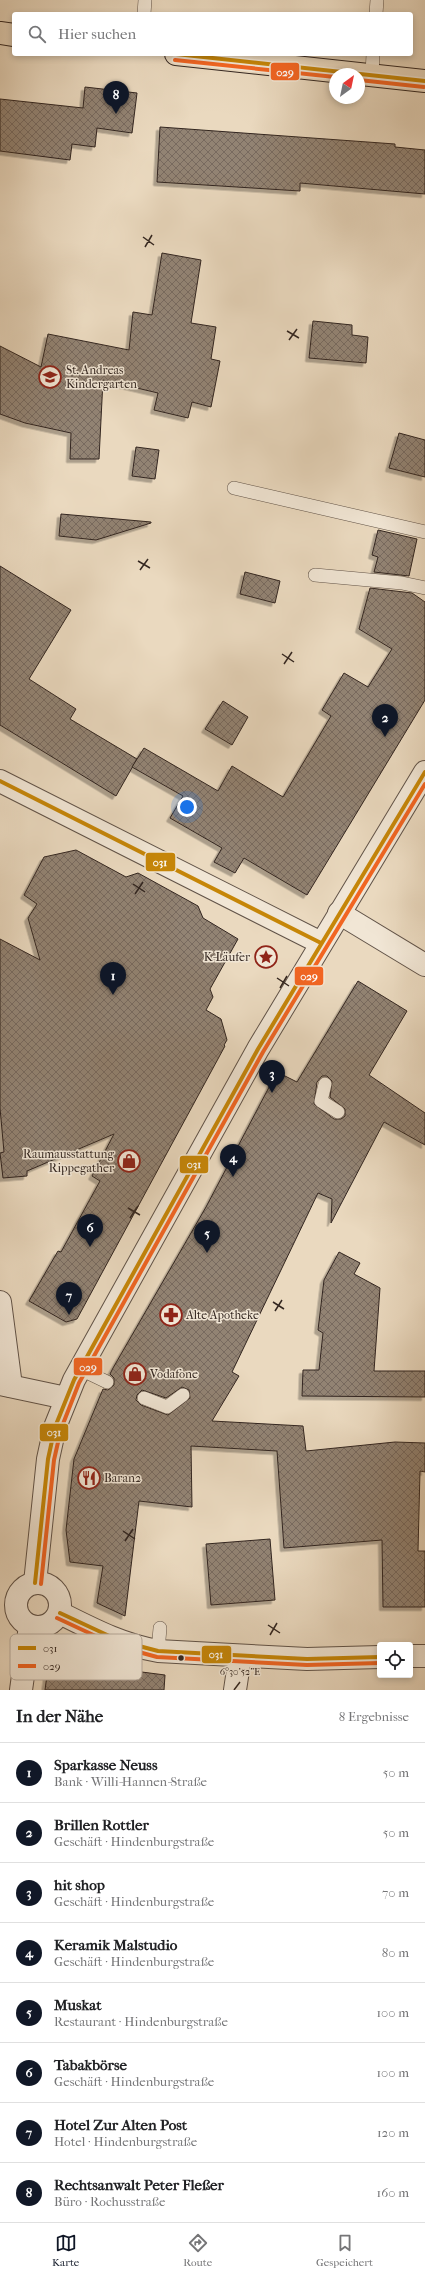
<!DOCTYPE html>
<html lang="de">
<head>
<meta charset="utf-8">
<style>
	:root { --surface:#fff; --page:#f2f2f2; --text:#202124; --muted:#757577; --line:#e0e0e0; --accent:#111827 }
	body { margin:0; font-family:"IM FELL French Canon",serif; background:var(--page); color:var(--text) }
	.controls { position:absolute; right:12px; bottom:12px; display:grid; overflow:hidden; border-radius:4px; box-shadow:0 2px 6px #0003 }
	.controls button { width:36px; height:36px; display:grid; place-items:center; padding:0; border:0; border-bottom:1px solid var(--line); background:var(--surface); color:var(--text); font:20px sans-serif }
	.compass { position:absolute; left:329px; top:68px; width:36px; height:36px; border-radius:50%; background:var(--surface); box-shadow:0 2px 6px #0003; rotate:33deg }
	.you { position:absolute; left:187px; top:807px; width:14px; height:14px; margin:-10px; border:3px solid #fff; border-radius:50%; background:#1a73e8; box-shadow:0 0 0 6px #1a73e833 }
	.badge { display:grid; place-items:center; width:26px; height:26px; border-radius:50%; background:var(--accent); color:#fff; font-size:13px; font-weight:700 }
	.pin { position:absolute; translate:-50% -33px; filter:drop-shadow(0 1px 2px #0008) }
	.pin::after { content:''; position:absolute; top:21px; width:14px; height:12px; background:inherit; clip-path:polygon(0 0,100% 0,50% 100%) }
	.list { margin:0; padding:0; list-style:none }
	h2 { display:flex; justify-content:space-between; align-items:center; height:52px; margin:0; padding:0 16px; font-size:17px }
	h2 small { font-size:13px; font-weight:400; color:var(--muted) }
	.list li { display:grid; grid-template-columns:26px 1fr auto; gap:12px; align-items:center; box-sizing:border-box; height:60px; padding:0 16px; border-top:1px solid var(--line) }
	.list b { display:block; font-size:15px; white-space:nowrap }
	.list p { margin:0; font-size:13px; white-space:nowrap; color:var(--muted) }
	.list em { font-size:13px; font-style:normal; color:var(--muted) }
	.icon { flex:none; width:22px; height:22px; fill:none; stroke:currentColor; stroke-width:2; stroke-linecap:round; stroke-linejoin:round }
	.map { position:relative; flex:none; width:425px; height:1690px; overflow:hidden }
	.search { position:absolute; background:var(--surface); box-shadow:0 2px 6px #0003; left:12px; right:12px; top:12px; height:44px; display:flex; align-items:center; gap:10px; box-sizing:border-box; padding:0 14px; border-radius:4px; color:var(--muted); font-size:15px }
	.sheet { height:532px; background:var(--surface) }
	nav { display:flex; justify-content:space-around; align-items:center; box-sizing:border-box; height:56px; border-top:1px solid var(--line); background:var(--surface); font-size:11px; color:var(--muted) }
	nav a { display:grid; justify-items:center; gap:2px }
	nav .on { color:var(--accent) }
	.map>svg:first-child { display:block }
</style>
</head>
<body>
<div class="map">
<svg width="425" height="1690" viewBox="0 0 425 1690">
	<defs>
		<pattern id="building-cross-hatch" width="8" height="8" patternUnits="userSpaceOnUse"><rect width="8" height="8" fill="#928373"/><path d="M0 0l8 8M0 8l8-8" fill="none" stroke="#786b5e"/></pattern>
		<filter id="shadow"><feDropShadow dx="-3.5" dy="3.5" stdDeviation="0" flood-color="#0004"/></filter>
	</defs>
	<rect width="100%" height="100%" fill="#ead9bf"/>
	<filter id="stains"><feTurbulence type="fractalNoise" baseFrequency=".005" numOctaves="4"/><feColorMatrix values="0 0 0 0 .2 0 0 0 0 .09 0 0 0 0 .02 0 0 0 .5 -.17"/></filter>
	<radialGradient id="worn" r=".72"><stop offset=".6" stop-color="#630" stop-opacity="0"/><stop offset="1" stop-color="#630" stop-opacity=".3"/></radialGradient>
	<g fill="url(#building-cross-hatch)" stroke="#332620" fill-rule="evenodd" filter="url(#shadow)">
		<path d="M85,87L137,93L132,133L97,128L95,147L72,144L70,160L0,151V99L83,108Z"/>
		<path d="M160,127L395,144V147L425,150V194L300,183V191L157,182Z"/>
		<path d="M162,253L201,260L191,323L216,327L211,359L220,361L211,407L192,402L188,418L154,410L158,393L103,380L99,459H70L71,433L25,423L0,414V346L41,367L48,334L129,350L133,312L152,315Z"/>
		<path d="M313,321L352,325V335L368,337L366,363L309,358Z"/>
		<path d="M399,433L425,440V477L389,468Z"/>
		<path d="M136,447L159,450L155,479L132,476Z"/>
		<path d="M61,514L151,522V523L96,540L59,536Z"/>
		<path d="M378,530L417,539L409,576L374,572L378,557L372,555Z"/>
		<path d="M0,566L71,610L29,679L76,709L70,719L137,759L116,796L0,725Z"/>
		<path d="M245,572L280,581L275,603L240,594Z"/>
		<path d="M370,588L412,593L425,602V700L307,895L244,858L235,873L214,862L222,848L170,818L183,796L132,767L144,748L218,791L232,766L283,797L331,716L322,710L344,673L368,687L392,649L359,629Z"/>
		<path d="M223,701L248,717L232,745L205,729Z"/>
		<path d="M76,850L126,877L138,873L198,906L203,918L238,939L210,989L213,997L206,1010L221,1019L227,1040L224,1045L225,1046L77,1319L66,1322L29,1301L58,1251L61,1252L100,1181L92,1176L114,1134L27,1171V1176L3,1178L0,1153L4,1152L0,1108V939L40,960L28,918L37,904L24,895L44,857Z"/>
		<path d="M358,981L407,1011L369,1075L425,1113V1145L384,1122L331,1223L332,1199L318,1193L232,1372L239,1376L212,1421L303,1426L306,1451L395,1442L425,1443V1472L420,1471L418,1551H425V1607H383L382,1540L284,1548L277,1451L191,1446L192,1507L139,1501L125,1616L97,1603L103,1566L70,1562L66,1530L74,1459L103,1389L108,1390L114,1385V1378L110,1374L113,1368L206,1207L277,1072L297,1082ZM322,1076H327L332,1081L330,1097L345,1109V1116L341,1119H334L314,1104L317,1082ZM182,1387L189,1390L190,1398L168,1415L141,1405L136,1400L137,1395L142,1390L166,1398Z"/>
		<path d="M339,1252L360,1263L354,1274L380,1288L374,1371H425V1397L302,1396L303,1370H319L323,1333L318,1330L324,1280Z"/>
		<path d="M270,1539L275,1600L211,1605L206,1544Z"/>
		<path d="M49,1660L165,1675L164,1690H45Z"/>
	</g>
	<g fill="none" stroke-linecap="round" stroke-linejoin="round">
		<g stroke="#615348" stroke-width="14">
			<g id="service">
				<path d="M144,14L145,0"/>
				<path d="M376,14L377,0"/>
				<path d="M372,75L373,54"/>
				<path d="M234,488L425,532"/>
				<path d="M315,575L402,583L425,588"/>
				<path d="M325,1084L321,1101L338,1112"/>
				<path d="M80,1369L107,1382"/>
				<path d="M144,1398L167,1407L183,1395"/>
				<path d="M158,1651L160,1628"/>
			</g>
		</g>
		<g stroke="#615348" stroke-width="24">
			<g id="minor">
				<path d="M0,781L321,943"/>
				<path d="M339,913L425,965"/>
				<path d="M0,1302L11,1386"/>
				<path d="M0,1384L66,1398"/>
				<circle cx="38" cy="1605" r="22"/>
				<path d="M35,1583L48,1459L55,1427L74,1380L258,1049L425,772"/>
				<path d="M60,1613C92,1629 122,1645 158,1651L307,1659L380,1657"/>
				<path d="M410,1656H425"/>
				<path d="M21,1690L30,1626"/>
				<path d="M235,1690L240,1657"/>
			</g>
		</g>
		<g stroke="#332620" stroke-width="24">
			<g id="primary">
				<path d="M0,33L14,35"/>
				<path d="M176,54L425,81"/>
			</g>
		</g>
		<use href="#service" stroke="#f1e6d5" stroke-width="13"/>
		<use href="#minor" stroke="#f1e6d5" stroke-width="22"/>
		<use href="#primary" stroke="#ead9bf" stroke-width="22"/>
		<g stroke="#f1e6d5" stroke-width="7">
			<g id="bus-1">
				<path d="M176,54L425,81"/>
				<path d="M0,781L321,943"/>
				<path d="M35,1583L48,1459L55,1427L74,1380L258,1049L425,772"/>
				<path d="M60,1613L120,1641L158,1651L307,1659L380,1657"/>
			</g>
		</g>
		<g stroke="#f1e6d5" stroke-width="7">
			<g id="bus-2">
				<path d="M175,60L335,77"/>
				<path d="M359,80L424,87"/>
				<path d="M41,1584L54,1460L61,1429L79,1383L263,1052L425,784"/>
				<path d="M57,1618L117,1646L157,1657L307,1665L380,1663"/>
			</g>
		</g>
		<use href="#bus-1" stroke="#c68608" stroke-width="4"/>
		<use href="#bus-2" stroke="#f26522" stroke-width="4"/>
	</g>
	<path fill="none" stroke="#332620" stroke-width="1.5" d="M143,237L154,245M145,247L152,235M287,331L299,338M289,340L297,329M138,561L150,568M140,570L148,559M282,654L294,662M284,664L292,652M133,884L145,892M135,894L143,882M277,978L289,986M280,988L287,976M128,1208L140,1215M130,1218L138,1206M273,1302L284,1309M275,1311L282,1300M123,1531L135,1539M125,1541L133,1529M268,1625L280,1633M270,1635L277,1623M234,1690L240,1682"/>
	<defs>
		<g id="school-ring" transform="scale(1.15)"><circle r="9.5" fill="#f1e6d5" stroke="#8f2418" stroke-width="1.5"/><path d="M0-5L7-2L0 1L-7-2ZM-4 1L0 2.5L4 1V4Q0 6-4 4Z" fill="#8f2418"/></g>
		<g id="sight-ring" transform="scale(1.15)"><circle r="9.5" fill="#f1e6d5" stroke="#8f2418" stroke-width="1.5"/><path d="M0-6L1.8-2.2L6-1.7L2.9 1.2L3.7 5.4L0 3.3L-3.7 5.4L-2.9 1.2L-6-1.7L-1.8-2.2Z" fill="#8f2418"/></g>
		<g id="shop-ring" transform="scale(1.15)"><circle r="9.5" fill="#f1e6d5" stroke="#8f2418" stroke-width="1.5"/><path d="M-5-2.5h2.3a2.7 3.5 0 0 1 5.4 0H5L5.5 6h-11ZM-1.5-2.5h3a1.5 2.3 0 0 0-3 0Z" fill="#8f2418"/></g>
		<g id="pharmacy-ring" transform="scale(1.15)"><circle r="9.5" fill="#f1e6d5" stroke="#8f2418" stroke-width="1.5"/><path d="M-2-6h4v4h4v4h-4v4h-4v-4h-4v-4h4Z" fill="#8f2418"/></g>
		<g id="restaurant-ring" transform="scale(1.15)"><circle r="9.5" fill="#f1e6d5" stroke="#8f2418" stroke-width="1.5"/><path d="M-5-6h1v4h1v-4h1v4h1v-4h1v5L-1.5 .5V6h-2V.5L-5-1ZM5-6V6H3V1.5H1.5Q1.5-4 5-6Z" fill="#8f2418"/></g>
	</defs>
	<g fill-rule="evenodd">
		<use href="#school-ring" x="50" y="377"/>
		<use href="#sight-ring" x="266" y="957"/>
		<use href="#shop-ring" x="129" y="1161"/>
		<use href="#pharmacy-ring" x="171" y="1315"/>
		<use href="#shop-ring" x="135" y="1374"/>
		<use href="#restaurant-ring" x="89" y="1478"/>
	</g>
	<circle fill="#332620" stroke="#f1e6d5" stroke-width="1.5" cx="181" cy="1658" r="3.5"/>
	<g text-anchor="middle" stroke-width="3" stroke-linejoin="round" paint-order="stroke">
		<g font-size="12" fill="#332620" stroke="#f1e6d5" text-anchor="start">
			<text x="66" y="374">St. Andreas<tspan x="66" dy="14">Kindergarten</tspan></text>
			<text x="250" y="961" text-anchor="end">K-Läufer</text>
			<text x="114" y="1158" text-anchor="end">Raumausstattung<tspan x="114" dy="14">Rippegather</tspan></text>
			<text x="186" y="1319">Alte Apotheke</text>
			<text x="150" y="1378">Vodafone</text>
			<text x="104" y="1482">Baran2</text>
		</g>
	</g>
	<rect x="10" y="1634" width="132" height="46" rx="6" fill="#f1e6d5" stroke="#b8ac9f" stroke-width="1"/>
	<rect x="18" y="1646" width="18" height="4" fill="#c68608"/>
	<rect x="18" y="1664" width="18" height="4" fill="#f26522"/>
	<g font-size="11" fill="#332620">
		<text x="43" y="1652">031</text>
		<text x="43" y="1670">029</text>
	</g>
	<g font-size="10" text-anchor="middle" fill="#332620" stroke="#f1e6d5" stroke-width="3" stroke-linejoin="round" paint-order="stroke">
		<text x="240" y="1675">6°30'52"E</text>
	</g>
	<g stroke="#f1e6d5" stroke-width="1.5">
		<rect x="270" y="62" width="30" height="19" rx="4" fill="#f26522"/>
		<rect x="145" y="852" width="31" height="20" rx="4" fill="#c68608"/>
		<rect x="294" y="966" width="30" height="20" rx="4" fill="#f26522"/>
		<rect x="179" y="1155" width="30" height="19" rx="4" fill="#c68608"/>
		<rect x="73" y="1357" width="30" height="19" rx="4" fill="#f26522"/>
		<rect x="39" y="1423" width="30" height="19" rx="4" fill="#c68608"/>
		<rect x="201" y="1645" width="31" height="19" rx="4" fill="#c68608"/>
	</g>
	<g font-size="11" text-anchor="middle" font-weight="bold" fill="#fff">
		<text x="285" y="76">029</text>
		<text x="160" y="866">031</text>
		<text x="309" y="980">029</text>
		<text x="194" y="1168">031</text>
		<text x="88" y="1371">029</text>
		<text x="54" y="1436">031</text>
		<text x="216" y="1658">031</text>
	</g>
	<rect width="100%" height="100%" filter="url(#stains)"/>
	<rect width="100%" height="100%" fill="url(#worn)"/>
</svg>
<div class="controls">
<button><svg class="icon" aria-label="locate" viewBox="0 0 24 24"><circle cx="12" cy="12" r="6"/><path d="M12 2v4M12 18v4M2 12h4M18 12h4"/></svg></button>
</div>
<svg class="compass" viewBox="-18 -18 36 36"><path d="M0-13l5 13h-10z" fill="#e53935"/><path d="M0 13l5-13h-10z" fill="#757577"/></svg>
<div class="you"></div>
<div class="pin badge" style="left:113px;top:995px">1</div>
<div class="pin badge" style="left:385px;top:737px">2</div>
<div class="pin badge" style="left:272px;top:1093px">3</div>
<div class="pin badge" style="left:233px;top:1177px">4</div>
<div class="pin badge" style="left:207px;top:1253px">5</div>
<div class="pin badge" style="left:90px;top:1247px">6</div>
<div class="pin badge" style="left:69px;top:1315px">7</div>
<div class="pin badge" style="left:116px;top:114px">8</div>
<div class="search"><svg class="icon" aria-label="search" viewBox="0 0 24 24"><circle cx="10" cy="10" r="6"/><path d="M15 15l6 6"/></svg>Hier suchen</div>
</div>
<section class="sheet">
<h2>In der Nähe<small>8 Ergebnisse</small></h2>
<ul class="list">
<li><span class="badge">1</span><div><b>Sparkasse Neuss</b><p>Bank · Willi-Hannen-Straße</p></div><em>50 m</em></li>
<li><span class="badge">2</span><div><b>Brillen Rottler</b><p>Geschäft · Hindenburgstraße</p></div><em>50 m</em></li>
<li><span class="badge">3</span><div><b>hit shop</b><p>Geschäft · Hindenburgstraße</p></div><em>70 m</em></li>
<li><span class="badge">4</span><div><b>Keramik Malstudio</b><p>Geschäft · Hindenburgstraße</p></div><em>80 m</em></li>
<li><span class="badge">5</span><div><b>Muskat</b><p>Restaurant · Hindenburgstraße</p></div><em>100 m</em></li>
<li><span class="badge">6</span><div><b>Tabakbörse</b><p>Geschäft · Hindenburgstraße</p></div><em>100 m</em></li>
<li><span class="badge">7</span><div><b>Hotel Zur Alten Post</b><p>Hotel · Hindenburgstraße</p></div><em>120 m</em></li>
<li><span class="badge">8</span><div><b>Rechtsanwalt Peter Fleßer</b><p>Büro · Rochusstraße</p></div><em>160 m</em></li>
</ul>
</section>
<nav>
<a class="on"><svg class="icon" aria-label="map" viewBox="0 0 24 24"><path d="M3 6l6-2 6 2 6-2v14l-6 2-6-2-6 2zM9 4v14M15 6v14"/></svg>Karte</a>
<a><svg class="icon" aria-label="directions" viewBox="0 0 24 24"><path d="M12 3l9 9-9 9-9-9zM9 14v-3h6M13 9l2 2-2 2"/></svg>Route</a>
<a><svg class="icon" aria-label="saved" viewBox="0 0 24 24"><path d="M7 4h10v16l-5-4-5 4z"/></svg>Gespeichert</a>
</nav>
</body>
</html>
